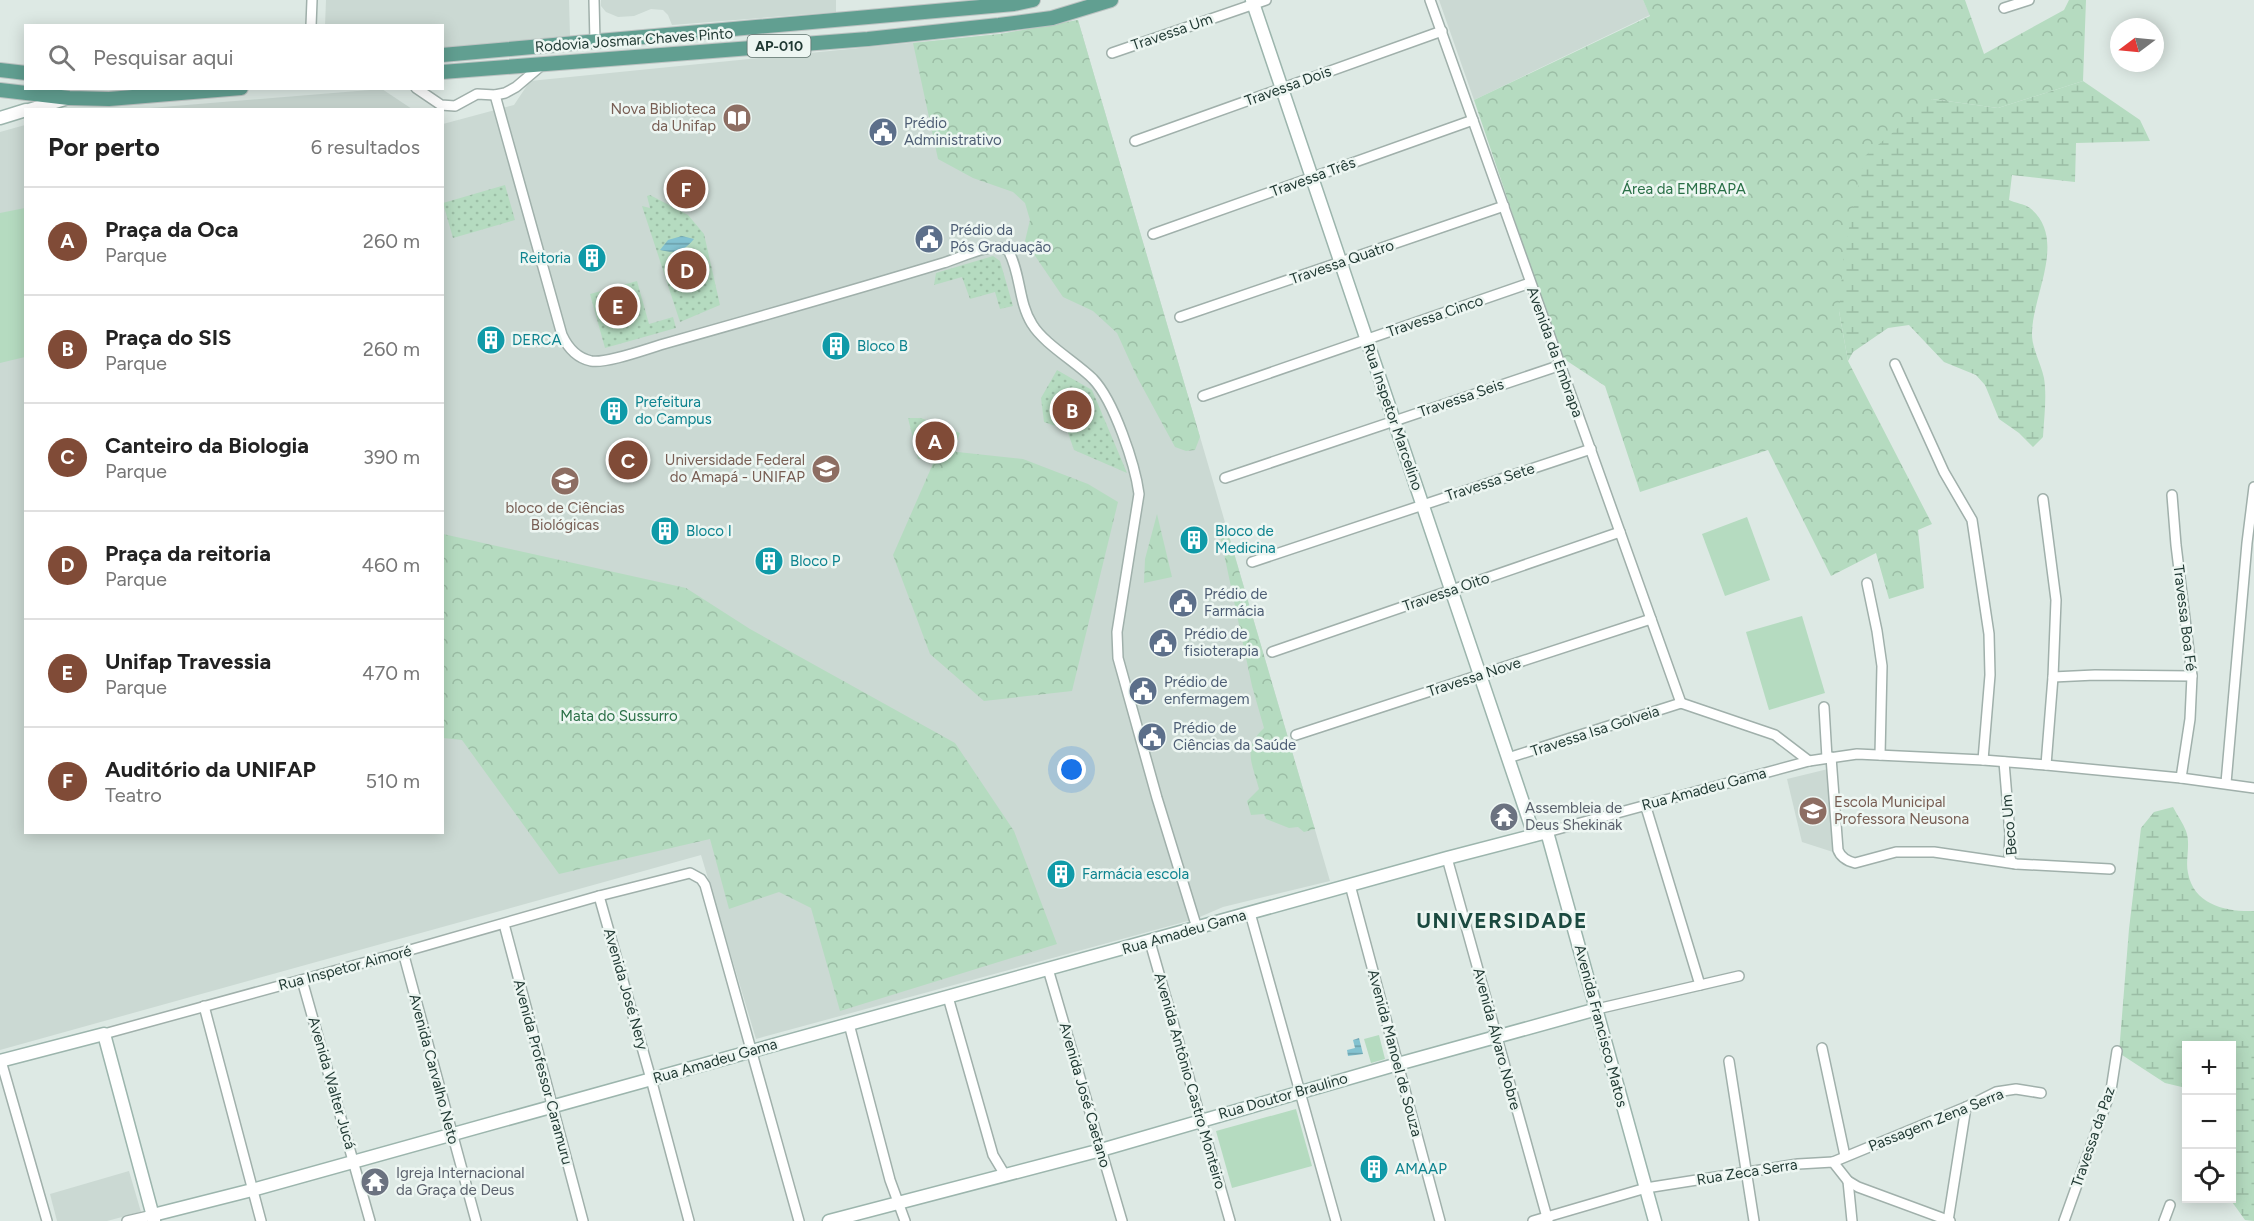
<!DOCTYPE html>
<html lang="pt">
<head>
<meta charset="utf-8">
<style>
	:root { --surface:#fff; --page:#f2f2f2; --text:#222; --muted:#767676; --line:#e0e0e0; --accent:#804b37 }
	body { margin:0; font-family:Figtree,sans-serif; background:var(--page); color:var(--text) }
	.controls { position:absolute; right:18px; bottom:18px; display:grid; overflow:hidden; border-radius:0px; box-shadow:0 3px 15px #0003 }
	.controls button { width:54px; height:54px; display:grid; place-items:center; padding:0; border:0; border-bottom:2px solid var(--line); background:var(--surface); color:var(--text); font:30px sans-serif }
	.compass { position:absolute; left:2110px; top:18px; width:54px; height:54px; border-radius:50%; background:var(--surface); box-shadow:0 3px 15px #0003; rotate:254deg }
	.you { position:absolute; left:1072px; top:770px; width:21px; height:21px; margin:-15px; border:4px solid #fff; border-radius:50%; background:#1a73e8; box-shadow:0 0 0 9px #1a73e833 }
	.badge { display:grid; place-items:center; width:39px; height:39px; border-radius:50%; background:var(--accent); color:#fff; font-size:20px; font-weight:700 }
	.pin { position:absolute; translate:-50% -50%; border:3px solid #fff; box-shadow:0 2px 6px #0006 }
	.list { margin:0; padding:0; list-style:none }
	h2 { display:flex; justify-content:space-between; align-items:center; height:78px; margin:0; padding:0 24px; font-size:26px }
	h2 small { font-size:20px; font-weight:400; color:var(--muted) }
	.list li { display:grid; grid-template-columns:39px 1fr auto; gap:18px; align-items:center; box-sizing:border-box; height:108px; padding:0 24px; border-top:2px solid var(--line) }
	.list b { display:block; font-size:22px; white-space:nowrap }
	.list p { margin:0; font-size:20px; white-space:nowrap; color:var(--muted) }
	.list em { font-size:20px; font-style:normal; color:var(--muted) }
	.icon { flex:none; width:33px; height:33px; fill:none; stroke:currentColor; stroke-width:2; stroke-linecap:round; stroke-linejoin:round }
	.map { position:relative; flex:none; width:2254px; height:1221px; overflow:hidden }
	.search { position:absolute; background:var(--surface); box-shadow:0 3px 15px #0003; left:24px; top:24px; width:420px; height:66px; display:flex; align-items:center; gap:15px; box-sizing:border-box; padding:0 21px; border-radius:0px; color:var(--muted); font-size:22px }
	.panel { position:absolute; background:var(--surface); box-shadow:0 3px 15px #0003; left:24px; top:108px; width:420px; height:726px; border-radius:0px }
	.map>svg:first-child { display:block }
</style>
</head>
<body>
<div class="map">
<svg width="2254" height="1221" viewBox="0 0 2254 1221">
	<defs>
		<pattern id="grass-dots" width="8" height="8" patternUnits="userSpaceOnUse" patternTransform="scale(1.5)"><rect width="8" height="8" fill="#b5dbc0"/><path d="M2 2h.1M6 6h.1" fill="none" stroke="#9bbda5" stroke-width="1.8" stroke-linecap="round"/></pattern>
		<pattern id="forest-crowns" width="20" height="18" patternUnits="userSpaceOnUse" patternTransform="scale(1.5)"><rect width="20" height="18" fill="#b5dbc0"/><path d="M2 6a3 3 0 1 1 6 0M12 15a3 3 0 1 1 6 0" fill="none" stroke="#9bbda5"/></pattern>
		<pattern id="wetland-marsh" width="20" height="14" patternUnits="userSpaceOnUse" patternTransform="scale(1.5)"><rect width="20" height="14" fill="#b5dbc0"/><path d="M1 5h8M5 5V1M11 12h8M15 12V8" fill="none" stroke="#9bbda5"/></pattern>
		<pattern id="water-rules" width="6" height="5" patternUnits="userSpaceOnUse" patternTransform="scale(1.5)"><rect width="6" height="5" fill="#83c2d0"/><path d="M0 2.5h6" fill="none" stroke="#6b9fa9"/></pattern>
	</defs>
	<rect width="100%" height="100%" fill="#dde9e4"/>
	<g fill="#cbd9d3">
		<path d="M326,0H569L570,36L443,49L442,26H325Z"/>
		<path d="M601,0H836V12L672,25L668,15L663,10L651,9L634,16L618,17L606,12L601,6Z"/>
		<path d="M1439,0H1643L1650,15L1474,100Z"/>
		<path d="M1078,20L1330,881L1223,907L1195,919L756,1039L701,855L0,1050V132L25,125L26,832H442L443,124L514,105L530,81L1000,34Z"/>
		<path d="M382,89L412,109H138Z"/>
		<path d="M1828,769L1833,852L1802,842L1787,779Z"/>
		<path d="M129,1171L141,1212L107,1221H57L50,1194Z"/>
	</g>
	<g fill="url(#grass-dots)">
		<path d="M505,185L515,220L453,238L443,203Z"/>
		<path d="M650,195L688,215L704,234L720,305L680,322L642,206L650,208L647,196Z"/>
		<path d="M993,256L1000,261L1013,306L1000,309L995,292L970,299L962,277L934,285L936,273Z"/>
		<path d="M637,281L649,324L673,317L676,328L605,348L590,294Z"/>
		<path d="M1057,370L1092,390L1127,473L1074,450L1067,430L1044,422L1041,398Z"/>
		<path d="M908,418H921L960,433L953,451L938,450L935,458L918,459Z"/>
		<circle cx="629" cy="460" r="8"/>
	</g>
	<g fill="url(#forest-crowns)">
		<path d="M1643,0H1965L1984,54L2064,10L2069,0H2086L2083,81L1998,108L1932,99L1839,311L1848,361L1932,524L1918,530L1924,588L1889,599L1876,553L1831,576L1768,450L1640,492L1605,386L1561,357L1474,100L1650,16Z"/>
		<path d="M1078,20L1200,437L1195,450L1186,451L1175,447L1137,377L1117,333L1093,311L1063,297L1025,241L1030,220L1025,203L1013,192L973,178L938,159L913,43L1000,34Z"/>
		<path d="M939,450L1023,459L1088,484L1118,502L1072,691L984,701L930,654L893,555Z"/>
		<path d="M1157,514L1172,577L1144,583L1145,559Z"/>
		<path d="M1226,526L1313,823L1315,829L1304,832L1298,827L1289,828L1266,819L1264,814L1251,815L1247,801L1259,789C1252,763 1242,748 1264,728L1252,686L1220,535Z"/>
		<path d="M443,534L686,588L750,629L955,743L1014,831L1057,944L840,1011L811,908L779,892L729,909L710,839L559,874L462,740L443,738Z"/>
	</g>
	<g fill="url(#wetland-marsh)">
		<path d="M2083,81L2140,120L2150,141L2076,143L2075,182L2012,175L2009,200C2015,203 2025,204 2030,208C2068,239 2032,295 2032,334C2032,349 2041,363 2044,378C2047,397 2044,418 2043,437L2033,447L2019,433L1999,419L1985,385L1976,375L1944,362L1909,325L1888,328L1853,352L1848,361L1839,311L1844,251L1865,156L1932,99L1998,108Z"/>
		<path d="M2173,807C2177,815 2183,823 2186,831C2191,844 2185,860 2188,873C2194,905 2226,912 2254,911V1221L2245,1220L2230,1199L2233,1147L2232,1046H2186V1088L2165,1083L2119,1053L2129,929L2141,828L2154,812Z"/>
	</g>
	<g fill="#b5dbc0">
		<path d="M25,208V357L0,363V213Z"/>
		<path d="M1747,517L1770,580L1725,596L1702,534Z"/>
		<path d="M1802,616L1825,693L1769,710L1746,632Z"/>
		<path d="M1379,1035L1385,1059L1371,1063L1364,1039Z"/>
		<path d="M1296,1109L1312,1166L1232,1188L1216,1131Z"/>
	</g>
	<g fill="url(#water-rules)">
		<path d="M682,236L694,239C683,252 676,254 660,250L668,240Z"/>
		<path d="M1359,1038L1363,1054L1348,1056L1347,1050L1355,1048L1353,1040Z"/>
	</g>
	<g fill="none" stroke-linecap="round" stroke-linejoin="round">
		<g stroke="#a0b0ab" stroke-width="12">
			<g id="street">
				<path d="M594,0L595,42"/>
				<path d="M1430,0L1681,703"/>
				<path d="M2004,8L2029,0"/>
				<path d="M311,26L312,0"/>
				<path d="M1112,53L1266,0"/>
				<path d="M416,88L441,105L455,106L477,94L495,95L505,93L516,87L542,65"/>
				<path d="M495,95L562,335C568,348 577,358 591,361C607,364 649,348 667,343C759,317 851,291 943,263C960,258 993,241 1008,250C1021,273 1018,302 1032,324C1044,344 1076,362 1093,379C1114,401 1135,464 1139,494L1117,632L1118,658L1157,798L1197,928"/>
				<path d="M1135,141L1442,31"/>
				<path d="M1153,234L1473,120"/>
				<path d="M1180,317L1504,206"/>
				<path d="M1895,364L1944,472L1972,520L1989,634L1990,675L1983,760"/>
				<path d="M1203,396L1530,283"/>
				<path d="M1225,478L1561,365"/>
				<path d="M2172,495L2176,545L2192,676L2190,719L2181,778"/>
				<path d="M2043,499L2056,600L2053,677L2046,765"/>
				<path d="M1252,562L1591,449"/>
				<path d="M1867,583L1877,631L1882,666L1880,755"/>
				<path d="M1272,652L1620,532"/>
				<path d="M2053,677L2095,675L2192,676"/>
				<path d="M1681,703L1775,735L1809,761"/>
				<path d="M1824,707L1827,758"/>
				<path d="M1296,735L1651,619"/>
				<path d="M1831,757L1838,850C1841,858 1847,861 1855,863L1896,852H1934L2016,864L2110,869"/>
				<path d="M1508,758L1681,703"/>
				<path d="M2004,762L2010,834L2009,855L2012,863L2016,864"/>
				<path d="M2226,783L2247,543L2254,487"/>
				<path d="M1645,804L1700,985"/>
				<path d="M1547,832L1809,761L1857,754L1983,760L2046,765L2181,778L2254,788"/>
				<path d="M1447,858L1548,1221"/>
				<path d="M1350,885L1440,1221"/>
				<path d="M599,896L651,1079L689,1221"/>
				<path d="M1250,913L1336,1221"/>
				<path d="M504,924L583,1221"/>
				<path d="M1150,942L1230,1221"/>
				<path d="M403,952L476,1221"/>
				<path d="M1048,969L1122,1221"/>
				<path d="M302,980L370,1221"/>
				<path d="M948,997L993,1155L1005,1175"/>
				<path d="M204,1006L261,1221"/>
				<path d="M1597,1009L1739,976"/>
				<path d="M849,1024L890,1180L905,1221"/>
				<path d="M104,1034L403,952L599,896L690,873L701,879L705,885L799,1221"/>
				<path d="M1822,1048L1845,1156"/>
				<path d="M1,1061L47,1221"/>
				<path d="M1729,1061L1754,1221"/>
				<path d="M1833,1162L1966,1107L1996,1092L2016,1089L2041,1093"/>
				<path d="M1848,1181L1852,1221"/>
				<path d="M127,1221L153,1215"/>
				<path d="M1533,1221L1646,1188L1798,1164L1833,1162L1848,1181L1858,1187L1950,1221"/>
				<path d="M1948,1221L1966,1107"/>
				<path d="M2064,1221L2111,1090L2117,1051"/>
				<path d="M2164,1221L2170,1205"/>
			</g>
		</g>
		<g stroke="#9cb5ad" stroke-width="15">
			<g id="secondary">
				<path d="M1252,0L1534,835"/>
				<path d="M29,110L68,98"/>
				<path d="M0,118L26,110"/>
				<path d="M0,1061L104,1034L154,1220"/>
				<path d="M153,1215L252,1190L1447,858L1547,832L1655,1221"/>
				<path d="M829,1221L1101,1150L1398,1064L1597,1009"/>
			</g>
		</g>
		<g stroke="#bcc3c2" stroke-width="16">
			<g id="primary">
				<path d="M442,55L1014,4L1033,0"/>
				<path d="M0,70L26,73"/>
				<path d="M442,72L868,39L999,25L1052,18L1111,0"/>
				<path d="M0,90L69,98L109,99L241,88"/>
			</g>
		</g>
		<use href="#street" stroke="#fff" stroke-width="9"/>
		<use href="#secondary" stroke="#fff" stroke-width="12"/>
		<use href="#primary" stroke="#619f91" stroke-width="14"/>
	</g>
	<defs>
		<g id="library-disc" transform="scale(1.5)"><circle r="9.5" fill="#8d6e63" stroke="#edf6f2"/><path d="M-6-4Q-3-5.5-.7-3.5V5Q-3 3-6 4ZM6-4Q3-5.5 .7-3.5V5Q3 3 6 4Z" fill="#fff"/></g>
		<g id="civic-disc" transform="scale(1.5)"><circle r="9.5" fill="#5c6f8a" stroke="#edf6f2"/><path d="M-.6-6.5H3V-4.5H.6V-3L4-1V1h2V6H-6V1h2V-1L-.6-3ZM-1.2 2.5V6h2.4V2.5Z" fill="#fff"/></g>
		<g id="building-disc" transform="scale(1.5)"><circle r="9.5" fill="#0f9aa8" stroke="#edf6f2"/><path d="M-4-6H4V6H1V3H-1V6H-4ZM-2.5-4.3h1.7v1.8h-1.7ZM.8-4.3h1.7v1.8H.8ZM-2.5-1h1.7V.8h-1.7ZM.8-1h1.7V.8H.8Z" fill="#fff"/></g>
		<g id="university-disc" transform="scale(1.5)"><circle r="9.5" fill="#8d6e63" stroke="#edf6f2"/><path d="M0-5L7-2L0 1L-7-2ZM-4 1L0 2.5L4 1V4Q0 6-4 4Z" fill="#fff"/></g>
		<g id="school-disc" transform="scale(1.5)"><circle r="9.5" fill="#8d6e63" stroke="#edf6f2"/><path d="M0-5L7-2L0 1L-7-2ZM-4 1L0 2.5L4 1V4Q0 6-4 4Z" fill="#fff"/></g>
		<g id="temple-disc" transform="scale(1.5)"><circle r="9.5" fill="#6b7280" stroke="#edf6f2"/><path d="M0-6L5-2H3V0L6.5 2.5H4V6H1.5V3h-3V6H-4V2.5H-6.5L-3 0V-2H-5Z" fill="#fff"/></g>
	</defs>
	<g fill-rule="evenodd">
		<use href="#library-disc" x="737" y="118"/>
		<use href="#civic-disc" x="883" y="132"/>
		<use href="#civic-disc" x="929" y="239"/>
		<use href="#building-disc" x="592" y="258"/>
		<use href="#building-disc" x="491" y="340"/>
		<use href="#building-disc" x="836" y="346"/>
		<use href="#building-disc" x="614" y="411"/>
		<use href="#university-disc" x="826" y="469"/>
		<use href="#university-disc" x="565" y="481"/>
		<use href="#building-disc" x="665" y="531"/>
		<use href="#building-disc" x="1194" y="540"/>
		<use href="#building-disc" x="769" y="561"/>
		<use href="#civic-disc" x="1183" y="603"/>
		<use href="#civic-disc" x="1163" y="643"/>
		<use href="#civic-disc" x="1143" y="691"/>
		<use href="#civic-disc" x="1152" y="737"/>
		<use href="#school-disc" x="1813" y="811"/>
		<use href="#temple-disc" x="1504" y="817"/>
		<use href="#building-disc" x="1061" y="874"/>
		<use href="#building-disc" x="1374" y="1169"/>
		<use href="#temple-disc" x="375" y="1182"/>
	</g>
	<g text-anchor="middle" stroke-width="5" stroke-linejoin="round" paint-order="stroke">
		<rect fill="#edf6f2" stroke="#5d716c" stroke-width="1.5" x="747.5" y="35" width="63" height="22" rx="4.5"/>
		<g font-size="14" font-weight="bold" fill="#1f3832">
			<text x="779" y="51">AP-010</text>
		</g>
		<g font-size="15" fill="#1f3832" stroke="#edf6f2">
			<text transform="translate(1172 32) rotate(-19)" y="5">Travessa Um</text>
			<text transform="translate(634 40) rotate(-4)" y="5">Rodovia Josmar Chaves Pinto</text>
			<text transform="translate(1288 86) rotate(-20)" y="5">Travessa Dois</text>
			<text transform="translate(1313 177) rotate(-20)" y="5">Travessa Três</text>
			<text transform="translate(1342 262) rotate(-19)" y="5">Travessa Quatro</text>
			<text transform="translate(1435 316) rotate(-19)" y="5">Travessa Cinco</text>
			<text transform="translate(1555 352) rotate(70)" y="5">Avenida da Embrapa</text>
			<text transform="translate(1461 398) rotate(-19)" y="5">Travessa Seis</text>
			<text transform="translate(1393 417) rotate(71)" y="5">Rua Inspetor Marcelino</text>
			<text transform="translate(1490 482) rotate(-18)" y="5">Travessa Sete</text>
			<text transform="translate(1446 592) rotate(-19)" y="5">Travessa Oito</text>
			<text transform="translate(2185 618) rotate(83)" y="5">Travessa Boa Fé</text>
			<text transform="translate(1474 677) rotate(-18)" y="5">Travessa Nove</text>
			<text transform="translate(1595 731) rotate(-18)" y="5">Travessa Isa Golveia</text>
			<text transform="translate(1704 789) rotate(-15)" y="5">Rua Amadeu Gama</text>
			<text transform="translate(2009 825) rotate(-95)" y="5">Beco Um</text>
			<text transform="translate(1184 932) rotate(-16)" y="5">Rua Amadeu Gama</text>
			<text transform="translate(345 968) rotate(-15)" y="5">Rua Inspetor Aimoré</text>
			<text transform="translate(626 989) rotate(74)" y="5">Avenida José Nery</text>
			<text transform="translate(1601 1026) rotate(75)" y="5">Avenida Francisco Matos</text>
			<text transform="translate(1497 1039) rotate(75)" y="5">Avenida Álvaro Nobre</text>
			<text transform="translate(1395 1053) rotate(75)" y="5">Avenida Manoel de Souza</text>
			<text transform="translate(715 1061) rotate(-16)" y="5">Rua Amadeu Gama</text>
			<text transform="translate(434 1069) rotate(75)" y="5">Avenida Carvalho Neto</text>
			<text transform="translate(543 1072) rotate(75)" y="5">Avenida Professor Caramuru</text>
			<text transform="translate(1190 1081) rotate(74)" y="5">Avenida Antônio Castro Monteiro</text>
			<text transform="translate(332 1083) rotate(74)" y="5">Avenida Walter Jucá</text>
			<text transform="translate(1085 1095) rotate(74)" y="5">Avenida José Caetano</text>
			<text transform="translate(1283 1096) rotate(-16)" y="5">Rua Doutor Braulino</text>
			<text transform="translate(1936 1120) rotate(-22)" y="5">Passagem Zena Serra</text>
			<text transform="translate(2093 1137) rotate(-71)" y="5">Travessa da Paz</text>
			<text transform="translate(1747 1172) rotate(-9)" y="5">Rua Zeca Serra</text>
		</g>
		<g font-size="15" fill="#785e54" stroke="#edf6f2" text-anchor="end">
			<text x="716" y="114">Nova Biblioteca<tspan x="716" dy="17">da Unifap</tspan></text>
			<text x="805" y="465">Universidade Federal<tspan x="805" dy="17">do Amapá - UNIFAP</tspan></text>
			<text x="565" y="513" text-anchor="middle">bloco de Ciências<tspan x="565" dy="17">Biológicas</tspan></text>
			<text x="1834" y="807" text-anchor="start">Escola Municipal<tspan x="1834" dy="17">Professora Neusona</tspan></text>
		</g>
		<g font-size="15" fill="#4e5e75" stroke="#edf6f2" text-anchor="start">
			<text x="904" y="128">Prédio<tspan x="904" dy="17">Administrativo</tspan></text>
			<text x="950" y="235">Prédio da<tspan x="950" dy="17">Pós Graduação</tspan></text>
			<text x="1204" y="599">Prédio de<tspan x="1204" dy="17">Farmácia</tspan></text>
			<text x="1184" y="639">Prédio de<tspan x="1184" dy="17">fisioterapia</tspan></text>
			<text x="1164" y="687">Prédio de<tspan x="1164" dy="17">enfermagem</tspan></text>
			<text x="1173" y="733">Prédio de<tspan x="1173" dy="17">Ciências da Saúde</tspan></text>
		</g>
		<g font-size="15" fill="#296f46" stroke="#edf6f2">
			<text x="1684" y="194">Área da EMBRAPA</text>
			<text x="619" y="721">Mata do Sussurro</text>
		</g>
		<g font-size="15" fill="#0d838f" stroke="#edf6f2" text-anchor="start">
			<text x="571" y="263" text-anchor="end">Reitoria</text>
			<text x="512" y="345">DERCA</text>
			<text x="857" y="351">Bloco B</text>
			<text x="635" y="407">Prefeitura<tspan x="635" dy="17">do Campus</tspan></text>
			<text x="686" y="536">Bloco I</text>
			<text x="1215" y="536">Bloco de<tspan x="1215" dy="17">Medicina</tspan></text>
			<text x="790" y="566">Bloco P</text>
			<text x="1082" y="879">Farmácia escola</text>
			<text x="1395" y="1174">AMAAP</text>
		</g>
		<g font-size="15" fill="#5b616d" stroke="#edf6f2" text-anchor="start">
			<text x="1525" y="813">Assembleia de<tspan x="1525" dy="17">Deus Shekinak</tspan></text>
			<text x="396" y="1178">Igreja Internacional<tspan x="396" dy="17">da Graça de Deus</tspan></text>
		</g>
		<g font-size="21" font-weight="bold" letter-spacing="1.5" fill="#1b4a40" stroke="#edf6f2">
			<text x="1502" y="928">UNIVERSIDADE</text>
		</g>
	</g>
</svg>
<div class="controls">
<button>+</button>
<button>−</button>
<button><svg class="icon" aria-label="locate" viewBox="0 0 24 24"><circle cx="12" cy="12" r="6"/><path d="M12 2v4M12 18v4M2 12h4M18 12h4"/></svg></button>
</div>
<svg class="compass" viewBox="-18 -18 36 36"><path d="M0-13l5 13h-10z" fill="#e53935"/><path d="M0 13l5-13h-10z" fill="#767676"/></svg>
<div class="you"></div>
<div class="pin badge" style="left:935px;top:441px">A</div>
<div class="pin badge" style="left:1072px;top:410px">B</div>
<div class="pin badge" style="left:628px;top:460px">C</div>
<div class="pin badge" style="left:687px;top:270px">D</div>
<div class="pin badge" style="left:618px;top:306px">E</div>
<div class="pin badge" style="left:686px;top:189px">F</div>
<div class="search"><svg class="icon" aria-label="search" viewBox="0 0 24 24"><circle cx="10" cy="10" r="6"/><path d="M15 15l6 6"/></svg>Pesquisar aqui</div>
<section class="panel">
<h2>Por perto<small>6 resultados</small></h2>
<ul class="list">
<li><span class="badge">A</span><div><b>Praça da Oca</b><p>Parque</p></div><em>260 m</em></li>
<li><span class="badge">B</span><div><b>Praça do SIS</b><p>Parque</p></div><em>260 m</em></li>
<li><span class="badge">C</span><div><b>Canteiro da Biologia</b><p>Parque</p></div><em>390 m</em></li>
<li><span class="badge">D</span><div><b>Praça da reitoria</b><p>Parque</p></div><em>460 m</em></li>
<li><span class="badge">E</span><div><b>Unifap Travessia</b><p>Parque</p></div><em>470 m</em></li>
<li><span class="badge">F</span><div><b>Auditório da UNIFAP</b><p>Teatro</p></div><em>510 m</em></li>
</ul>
</section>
</div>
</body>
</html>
